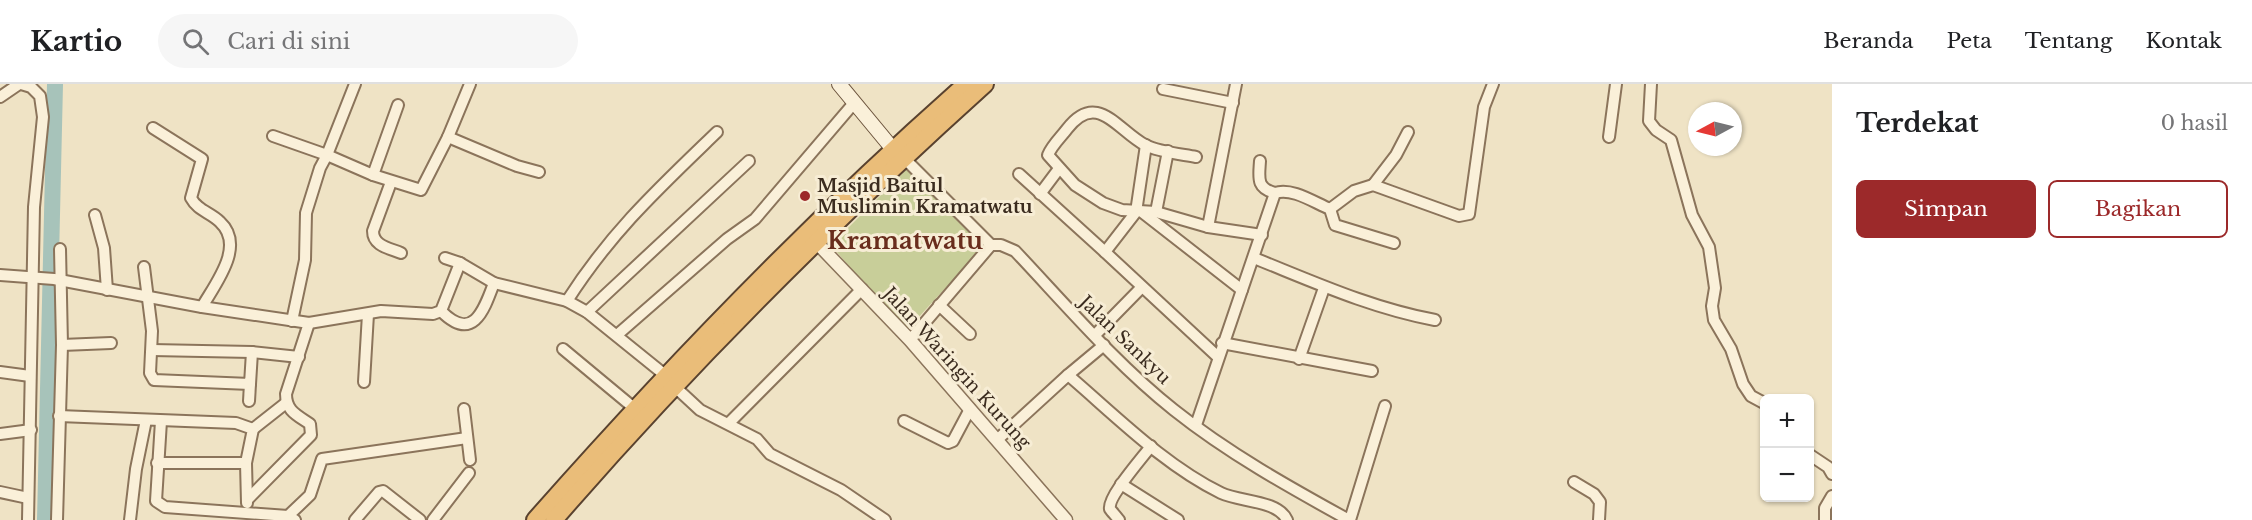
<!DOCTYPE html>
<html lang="id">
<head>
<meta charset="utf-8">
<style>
	:root { --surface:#fff; --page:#f6f6f6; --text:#202124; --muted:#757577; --line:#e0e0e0; --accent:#9c292a }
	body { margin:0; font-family:"Libre Baskerville",serif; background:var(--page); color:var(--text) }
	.controls { position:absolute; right:18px; bottom:18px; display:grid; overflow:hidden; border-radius:9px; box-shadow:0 2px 4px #0004 }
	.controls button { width:54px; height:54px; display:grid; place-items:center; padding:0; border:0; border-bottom:2px solid var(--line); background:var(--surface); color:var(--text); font:30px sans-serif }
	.compass { position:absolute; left:1688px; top:18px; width:54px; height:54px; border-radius:50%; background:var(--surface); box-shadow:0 2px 4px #0004; rotate:263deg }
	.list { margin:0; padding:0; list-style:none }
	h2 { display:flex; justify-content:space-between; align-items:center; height:78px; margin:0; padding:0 24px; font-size:26px }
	h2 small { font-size:20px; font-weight:400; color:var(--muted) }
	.actions { display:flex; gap:12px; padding:18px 24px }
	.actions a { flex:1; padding:14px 0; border:2px solid var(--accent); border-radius:9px; text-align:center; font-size:21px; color:var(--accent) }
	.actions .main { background:var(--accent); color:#fff }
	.icon { flex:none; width:33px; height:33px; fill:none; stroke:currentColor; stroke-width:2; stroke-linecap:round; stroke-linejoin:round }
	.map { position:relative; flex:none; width:1832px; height:436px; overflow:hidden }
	header { display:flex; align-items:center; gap:36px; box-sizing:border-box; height:84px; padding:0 30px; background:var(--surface); border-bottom:2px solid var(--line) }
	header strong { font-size:28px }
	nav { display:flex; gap:33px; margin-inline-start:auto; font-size:21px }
	.search { width:420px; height:54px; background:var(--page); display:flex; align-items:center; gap:15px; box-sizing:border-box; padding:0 21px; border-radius:33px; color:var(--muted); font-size:22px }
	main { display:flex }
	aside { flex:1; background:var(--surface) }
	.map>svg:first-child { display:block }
</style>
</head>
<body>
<header>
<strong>Kartio</strong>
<div class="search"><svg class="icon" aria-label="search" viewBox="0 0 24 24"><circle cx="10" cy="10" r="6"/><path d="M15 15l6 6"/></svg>Cari di sini</div>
<nav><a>Beranda</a><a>Peta</a><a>Tentang</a><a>Kontak</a></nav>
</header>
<main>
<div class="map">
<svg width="1832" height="436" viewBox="0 0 1832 436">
	<rect width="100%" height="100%" fill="#efe3c5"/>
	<path fill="#c8ce99" d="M910,82L983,163L905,248L831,161Z"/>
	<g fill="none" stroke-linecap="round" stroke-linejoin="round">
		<path stroke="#a7c3ba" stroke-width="16" d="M45,436L55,0"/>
		<g stroke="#8b745b" stroke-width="14">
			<g id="minor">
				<path d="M21,0L31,3L40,12L43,33L34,123L28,436"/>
				<path d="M1651,0L1649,37L1656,46L1671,56L1692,131L1709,163L1715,204L1712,222L1714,236L1731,265L1743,300L1751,312L1764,319"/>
				<path d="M1163,5L1233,19"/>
				<path d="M0,13L19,0"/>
				<path d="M153,44L202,75L191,114C198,127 210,128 220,138C246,162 215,200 202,223"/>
				<path d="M273,52L327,71L355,0"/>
				<path d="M448,53L517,82L539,88"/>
				<path d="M1609,53L1616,0"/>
				<path d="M1146,61L1136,128L1105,168L1218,273"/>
				<path d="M903,73L991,161H1001L1015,167C1066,221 1116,280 1174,326C1228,369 1289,403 1349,436"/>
				<path d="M1196,73C1180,70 1159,68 1145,61C1117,46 1097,6 1067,45C1061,53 1052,61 1048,71L1075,101L1103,119L1122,126L1156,128L1208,143L1262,151"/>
				<path d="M1260,77C1259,94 1256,104 1275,109"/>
				<path d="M1019,90L1105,168"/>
				<path d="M373,91L398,21"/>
				<path d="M391,98L373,147C373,162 389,164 401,169"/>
				<path d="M1373,101L1396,71L1408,48"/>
				<path d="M1040,110L1058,86"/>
				<path d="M1330,125L1354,107L1373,101L1459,132L1469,130L1484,23L1493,0"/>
				<path d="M1142,128L1242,206"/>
				<path d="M1156,128L1168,67"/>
				<path d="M95,131L104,164L107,206"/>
				<path d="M1208,143L1236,0"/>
				<path d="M445,174L460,179"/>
				<path d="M1254,174C1314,198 1371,224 1435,236"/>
				<path d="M144,183L152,247L150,289L154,296L250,300L252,268"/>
				<path d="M0,191L54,195L202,223L309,239L286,310C286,327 297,331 310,340L311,351L247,416"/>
				<path d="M567,217C611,148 659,104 717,48"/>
				<path d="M939,221L970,250"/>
				<path d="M441,227C473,259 484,226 494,199"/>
				<path d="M587,228L749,77"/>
				<path d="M292,237L305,176L306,129L320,84L327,71L373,91L421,106L448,53L470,0"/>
				<path d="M309,239L381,227L433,230L441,227L460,179L494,199L567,217L587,228L665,291"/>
				<path d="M617,251L727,155L755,135L854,19"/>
				<path d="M1095,251L1141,204"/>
				<path d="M910,256L991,161"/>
				<path d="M1222,259L1372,287"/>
				<path d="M62,261L111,259"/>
				<path d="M563,265L634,324"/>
				<path d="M152,266L252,268L299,273"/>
				<path d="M1299,275L1324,204"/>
				<path d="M0,288L30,292"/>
				<path d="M1068,291L1104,261"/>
				<path d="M364,298L368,230"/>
				<path d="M673,301L700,326L757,355L770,370L841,406L885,436"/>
				<path d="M249,317L250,300"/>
				<path d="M464,325L470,376"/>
				<path d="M59,332L236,339L253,345L246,379"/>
				<path d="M161,337L156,417L165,423L288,432L295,436"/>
				<path d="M904,337L948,359L953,357L970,325"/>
				<path d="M729,339L862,205"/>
				<path d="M1196,341L1275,109C1292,103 1315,119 1330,125L1335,141L1394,159"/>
				<path d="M253,345L286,319"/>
				<path d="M0,350L31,346"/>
				<path d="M997,356L1068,291C1116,332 1164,381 1221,409C1240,418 1278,416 1287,436"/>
				<path d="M1810,371L1828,383L1832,390"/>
				<path d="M157,379H246L247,419"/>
				<path d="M1574,398L1594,410L1600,418L1599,436"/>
				<path d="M1121,400L1178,436"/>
				<path d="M0,408L28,414"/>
				<path d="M288,432L310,411L322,375L467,354"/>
				<path d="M57,436L62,261L60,165"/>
				<path d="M130,436L136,385L146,336"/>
				<path d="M355,436L379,408L383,407L420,436"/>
				<path d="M433,436L469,389"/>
				<path d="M1119,436C1117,433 1112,428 1110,425C1107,413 1144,372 1151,362"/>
				<path d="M1350,436L1385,322"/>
				<path d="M1825,436V424L1832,412"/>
			</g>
		</g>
		<g stroke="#8b745b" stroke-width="15">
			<path id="tertiary" d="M817,159L910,256L1066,436"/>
		</g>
		<g stroke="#6d553e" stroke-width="16">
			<path id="secondary" d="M839,0L892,64"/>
		</g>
		<g stroke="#59422f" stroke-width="20">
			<g id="trunk">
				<path d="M535,436C670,283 813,135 966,0"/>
				<path d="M554,436C688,281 833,137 985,0"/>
			</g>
		</g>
		<use href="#minor" stroke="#faf0d9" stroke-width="10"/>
		<use href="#tertiary" stroke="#faf0d9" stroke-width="12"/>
		<use href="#secondary" stroke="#faf0d9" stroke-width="14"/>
		<use href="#trunk" stroke="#eabd79" stroke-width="16"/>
	</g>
	<circle fill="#9c292a" stroke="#f7edd5" stroke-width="2" cx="805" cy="112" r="6"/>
	<g text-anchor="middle" stroke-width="6" stroke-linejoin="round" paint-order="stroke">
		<g font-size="18" font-weight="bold" fill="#3b2c1f" stroke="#f7edd5" text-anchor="start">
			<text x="817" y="108">Masjid Baitul<tspan x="817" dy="21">Muslimin Kramatwatu</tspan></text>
		</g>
		<g font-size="18" fill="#3b2c1f" stroke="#f7edd5">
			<text transform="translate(1125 256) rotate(44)" y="6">Jalan Sankyu</text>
			<text transform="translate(957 284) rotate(48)" y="6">Jalan Waringin Kurung</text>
		</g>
		<g font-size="24" font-weight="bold" fill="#692d1d" stroke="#f7edd5">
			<text x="905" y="165">Kramatwatu</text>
		</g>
	</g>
</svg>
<div class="controls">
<button>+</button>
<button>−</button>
</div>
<svg class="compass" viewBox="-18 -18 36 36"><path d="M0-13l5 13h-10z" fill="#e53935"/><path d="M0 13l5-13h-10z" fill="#757577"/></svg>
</div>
<aside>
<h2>Terdekat<small>0 hasil</small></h2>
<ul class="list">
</ul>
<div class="actions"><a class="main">Simpan</a><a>Bagikan</a></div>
</aside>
</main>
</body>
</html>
